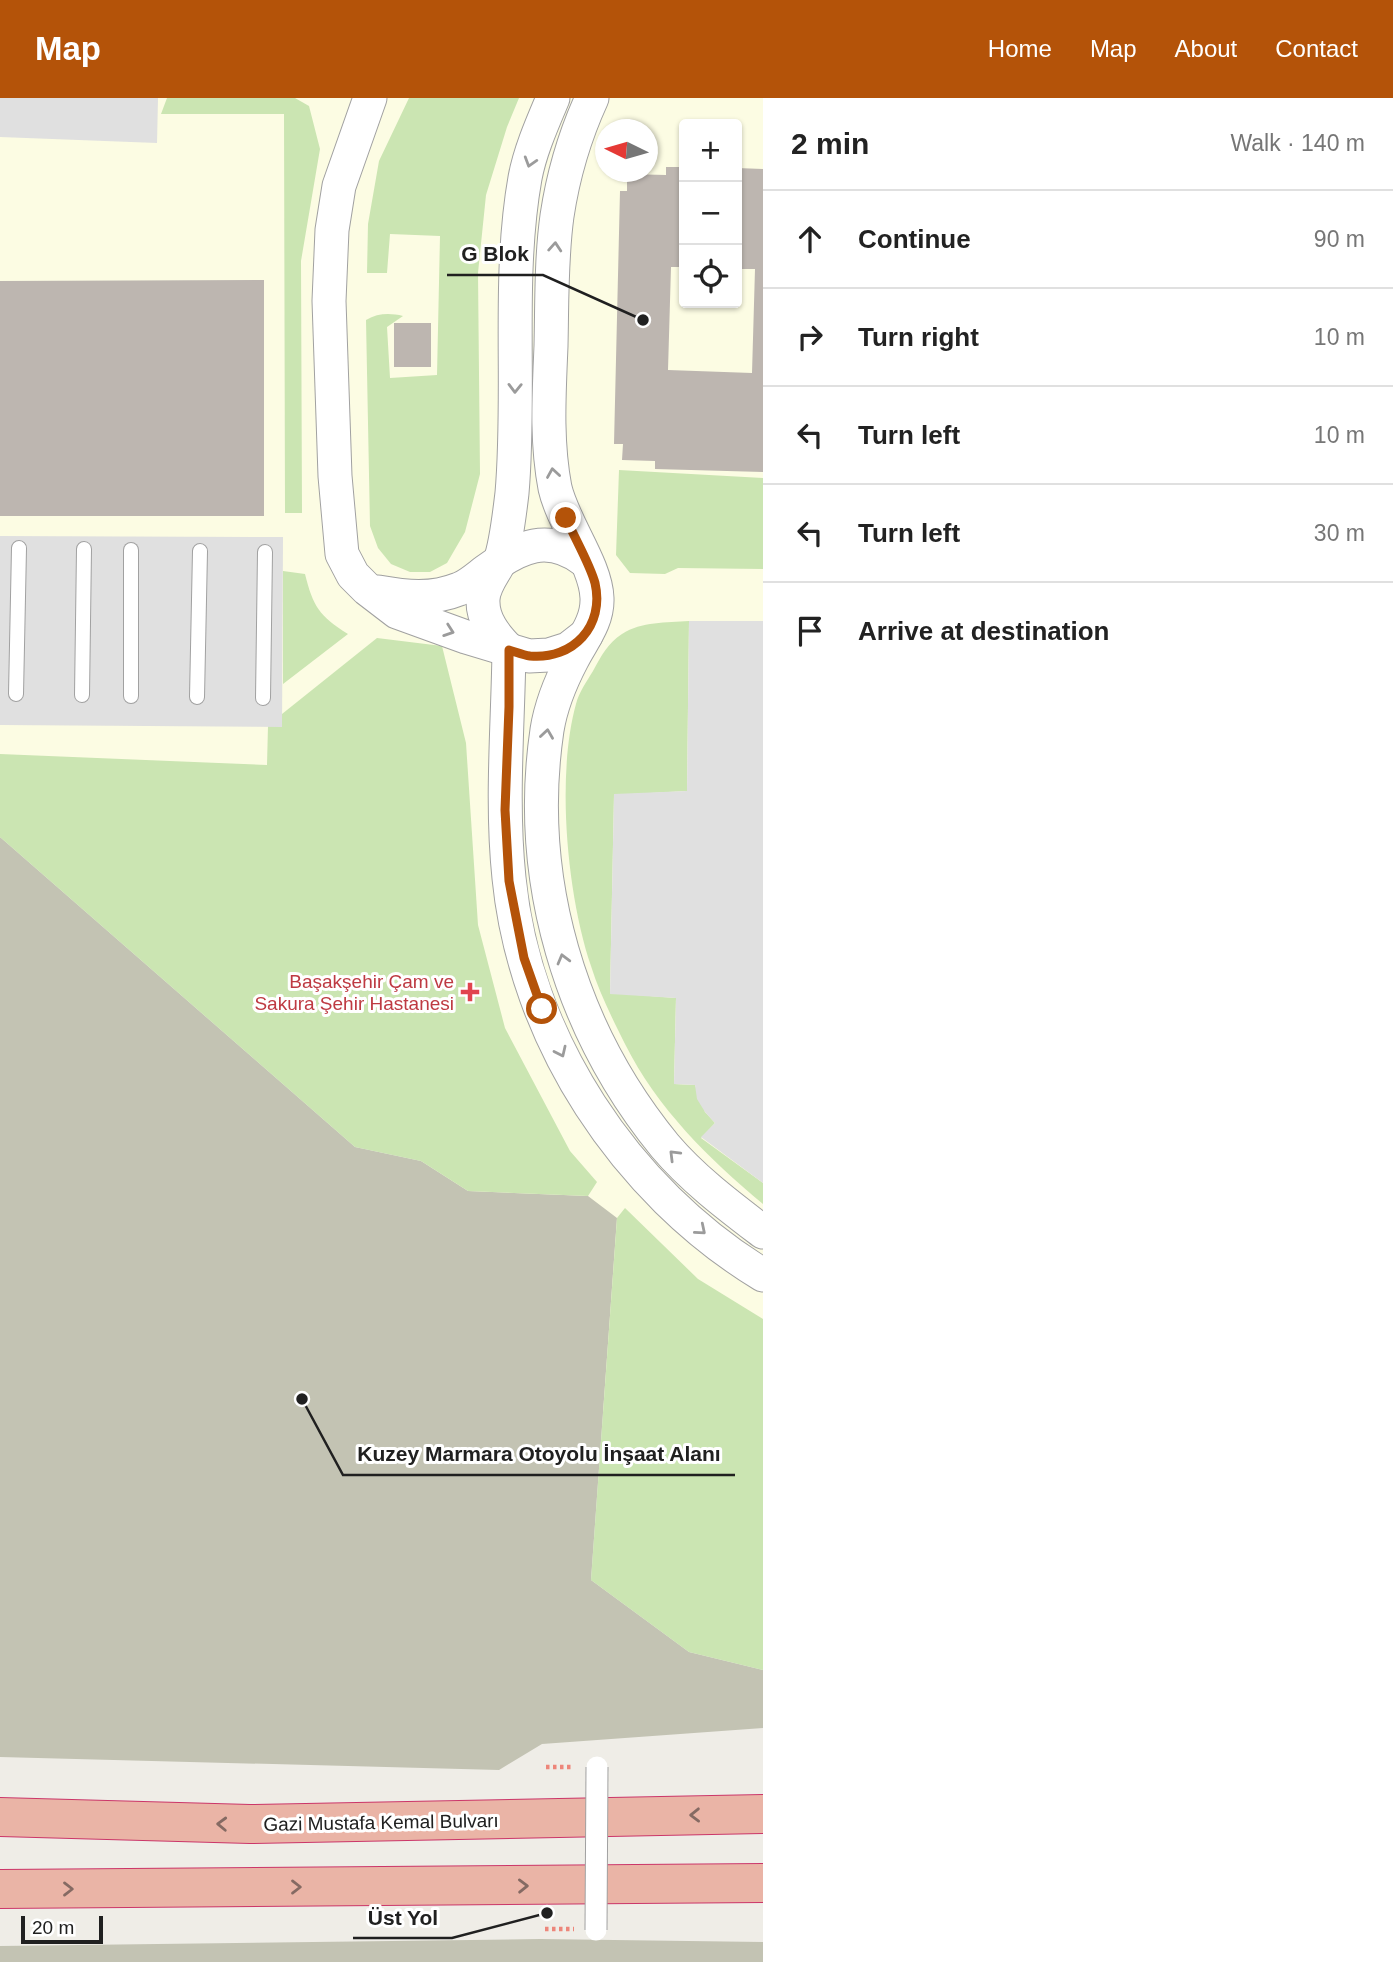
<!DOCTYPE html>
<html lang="en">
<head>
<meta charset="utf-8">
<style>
	:root { --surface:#fff; --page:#f6f6f6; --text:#222; --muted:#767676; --line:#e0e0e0; --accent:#b45309 }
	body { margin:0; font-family:Helvetica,sans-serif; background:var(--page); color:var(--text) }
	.controls { position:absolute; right:21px; top:21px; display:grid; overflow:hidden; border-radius:7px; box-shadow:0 2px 5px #0004 }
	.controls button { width:63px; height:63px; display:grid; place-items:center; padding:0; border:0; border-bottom:2px solid var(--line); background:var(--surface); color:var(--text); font:35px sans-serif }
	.compass { position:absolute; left:595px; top:21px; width:63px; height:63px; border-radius:50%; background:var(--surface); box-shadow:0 2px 5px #0004; rotate:275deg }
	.scale { position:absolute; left:21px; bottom:18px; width:82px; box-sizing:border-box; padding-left:7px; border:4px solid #202020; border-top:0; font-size:19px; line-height:24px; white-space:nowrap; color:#202020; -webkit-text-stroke:5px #fff; paint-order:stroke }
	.stop { position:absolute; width:21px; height:21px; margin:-16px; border:5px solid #b45309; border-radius:50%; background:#fff }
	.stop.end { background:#b45309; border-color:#fff; box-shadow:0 2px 7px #0008 }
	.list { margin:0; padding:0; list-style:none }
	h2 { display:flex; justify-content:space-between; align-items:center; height:91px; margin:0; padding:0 28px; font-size:30px }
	h2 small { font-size:23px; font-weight:400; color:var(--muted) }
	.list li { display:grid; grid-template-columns:46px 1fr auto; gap:21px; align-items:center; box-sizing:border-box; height:98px; padding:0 28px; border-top:2px solid var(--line) }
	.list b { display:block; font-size:26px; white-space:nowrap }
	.list em { font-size:23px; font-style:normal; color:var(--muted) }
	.icon { flex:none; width:38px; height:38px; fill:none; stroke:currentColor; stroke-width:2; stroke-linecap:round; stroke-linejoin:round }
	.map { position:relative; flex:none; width:763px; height:1864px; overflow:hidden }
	header { display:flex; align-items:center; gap:42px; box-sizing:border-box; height:98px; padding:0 35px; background:var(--accent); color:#fff }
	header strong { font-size:33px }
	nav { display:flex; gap:38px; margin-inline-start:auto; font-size:24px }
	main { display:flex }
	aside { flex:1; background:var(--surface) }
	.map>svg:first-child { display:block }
</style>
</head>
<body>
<header>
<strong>Map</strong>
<nav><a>Home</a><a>Map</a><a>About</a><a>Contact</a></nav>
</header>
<main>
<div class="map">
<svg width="763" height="1864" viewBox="0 0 763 1864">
	<rect width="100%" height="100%" fill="#efede7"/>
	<path fill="#fcfce3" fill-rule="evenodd" d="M0,0H763V1572L468,1093L421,1063L0,739ZM684,26H737V205H684ZM606,32H648V74H606Z"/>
	<g fill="#c3c3b3">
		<path d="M0,739L355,1049L421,1063L468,1093L588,1098L617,1120L591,1482L689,1554L763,1572V1630L542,1646L499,1672L0,1659Z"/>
		<path d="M540,1841L763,1844V1864H0V1848Z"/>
	</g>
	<g fill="#cbe5b2">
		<path d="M167,0H295L309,8L320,51L301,163L302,415H285L284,16H161Z"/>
		<path d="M409,0H519L507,29L486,97L478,175L480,376L465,434L447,465L430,474H410L391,466L378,450L370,428L366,222C378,215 390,215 403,218L387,229L390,280L437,277L440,138L390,136L387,175H367L368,126L379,63Z"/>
		<path d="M619,372L763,380V471L678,470L665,476L630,475L616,457Z"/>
		<path d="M283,473L305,476C313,508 319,518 348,536L283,586Z"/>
		<path d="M689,523L687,693L614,697L610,895L676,900L674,986L695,987L705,1014L715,1025L701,1040L763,1085V1106C709,1061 657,1010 625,946C613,922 599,894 591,868C567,797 556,678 576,606C579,594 587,583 593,573C601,558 608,545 622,536C642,523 666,525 689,523Z"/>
		<path d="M377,540L442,548L466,645L478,827L505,930L570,1053L597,1084L588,1098L468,1093L421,1063L355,1049L0,739V656L267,667L268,628H282V616Z"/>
		<path d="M625,1110L698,1181L763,1221V1572L689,1554L591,1482L617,1120Z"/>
	</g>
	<g fill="#e0e0e0">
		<path d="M0,0H158L157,45L0,39Z"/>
		<path d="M0,438L283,439L282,629L0,627Z"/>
		<path d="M689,523H763V1085L701,1039L715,1025L705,1014L697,1001L695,987L674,986L676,900L610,896L614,696L687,693Z"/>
	</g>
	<g fill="#bdb6b0">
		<path d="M666,69H684V169H671L668,272L752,275L755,171H737V70L763,71V374L655,371V363L622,362L623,346H614L620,93H627V76L666,77Z"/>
		<path d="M264,182V418H0V183Z"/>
		<rect x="394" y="225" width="37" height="44"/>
	</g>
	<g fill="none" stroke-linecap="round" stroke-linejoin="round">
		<g stroke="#a1a1a1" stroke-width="16">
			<g id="service">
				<path d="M131,452V598"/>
				<path d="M16,596L19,450"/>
				<path d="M82,597L84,451"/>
				<path d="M197,599L200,453"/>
				<path d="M263,600L265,454"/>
			</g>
		</g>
		<g stroke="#a1a1a1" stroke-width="35">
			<g id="tertiary">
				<path d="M370,0L339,88L332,132L329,203L335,378L342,456L353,477L367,491L397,514L466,539L529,558L549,557L568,551L586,537"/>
				<path d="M553,0C542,26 530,53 525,80C507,181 521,292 512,395C510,412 506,447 500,463C494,476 484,486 483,501C482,522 495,538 509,552C508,628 501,704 509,780C525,941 625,1093 763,1177"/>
				<path d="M592,0C575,37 563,78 557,118C551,161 552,206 551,248C549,297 546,343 555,390C563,425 596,467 597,500C598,524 582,542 572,562C561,583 551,607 547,632C525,781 570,932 665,1048C693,1081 729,1108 763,1134"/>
				<path d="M378,494C406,499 432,502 459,491C468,488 478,479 486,473C520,448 548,435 584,462"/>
			</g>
		</g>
		<g stroke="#cb3669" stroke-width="40">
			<g id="trunk">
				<path d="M0,1719L250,1726L763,1716"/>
				<path d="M0,1791L763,1785"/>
			</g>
		</g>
		<g stroke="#ed867a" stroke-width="4.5" stroke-dasharray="3.5 3.5" stroke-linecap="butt">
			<path d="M546,1669H573"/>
			<path d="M545,1831H574"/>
		</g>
		<use href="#service" stroke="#fff" stroke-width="14"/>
		<use href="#tertiary" stroke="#fff" stroke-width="33"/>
		<use href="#trunk" stroke="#eab4a6" stroke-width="38"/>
		<g stroke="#a1a1a1" stroke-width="23" stroke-linecap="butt">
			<path id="pedestrian-bridge" d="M596,1832L597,1669"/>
		</g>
		<use href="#pedestrian-bridge" stroke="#fff" stroke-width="21"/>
	</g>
	<defs><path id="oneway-chevron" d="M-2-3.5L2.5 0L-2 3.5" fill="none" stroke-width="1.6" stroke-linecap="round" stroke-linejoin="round" transform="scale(1.75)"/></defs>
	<g stroke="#9b9b9b">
		<use href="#oneway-chevron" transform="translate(530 64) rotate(107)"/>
		<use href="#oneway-chevron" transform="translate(555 149) rotate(-86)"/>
		<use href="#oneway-chevron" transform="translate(515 290) rotate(91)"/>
		<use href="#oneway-chevron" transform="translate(553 375) rotate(-99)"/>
		<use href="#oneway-chevron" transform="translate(449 533) rotate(19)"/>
		<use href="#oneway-chevron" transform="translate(547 636) rotate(-82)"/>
		<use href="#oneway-chevron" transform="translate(563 861) rotate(-105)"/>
		<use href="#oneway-chevron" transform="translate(561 954) rotate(65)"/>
		<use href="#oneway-chevron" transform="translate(674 1057) rotate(-135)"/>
		<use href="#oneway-chevron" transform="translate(701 1132) rotate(40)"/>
	</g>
	<g stroke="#856a63">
		<use href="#oneway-chevron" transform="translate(695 1717) rotate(179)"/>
		<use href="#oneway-chevron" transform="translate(222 1726) rotate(-178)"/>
		<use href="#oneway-chevron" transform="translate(523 1788) rotate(-1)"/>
		<use href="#oneway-chevron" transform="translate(296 1789)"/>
		<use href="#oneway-chevron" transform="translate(68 1791)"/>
	</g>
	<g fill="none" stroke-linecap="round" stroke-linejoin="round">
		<path stroke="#b45309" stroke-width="9" d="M542,911L524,860L509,783L505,712L509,609V552C516,554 523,557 530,558C573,562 605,528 595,485C590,466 574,439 566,420"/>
	</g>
	<path fill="#e0444e" stroke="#fff" stroke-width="2.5" d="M466.5 883.5h7v7h7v7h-7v7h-7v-7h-7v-7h7z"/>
	<g text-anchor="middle" stroke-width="6" stroke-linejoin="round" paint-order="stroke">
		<g font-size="19" fill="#be3a42" stroke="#fff" text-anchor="end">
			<text x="454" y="890">Başakşehir Çam ve<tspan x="454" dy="22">Sakura Şehir Hastanesi</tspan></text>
		</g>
		<g font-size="19" fill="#202020" stroke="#fff">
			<text transform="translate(381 1724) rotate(-1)" y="7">Gazi Mustafa Kemal Bulvarı</text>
		</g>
	</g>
	<path fill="none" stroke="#202020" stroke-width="2.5" d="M643 222L543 177H447M302 1301L343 1377H735M547 1815L452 1840H353"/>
	<g fill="#202020" stroke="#fff" stroke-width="2.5">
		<circle cx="643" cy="222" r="7"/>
		<circle cx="302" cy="1301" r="7"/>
		<circle cx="547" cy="1815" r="7"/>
	</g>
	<g font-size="21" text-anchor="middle" font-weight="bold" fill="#202020" stroke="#fff" stroke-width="6" stroke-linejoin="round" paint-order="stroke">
		<text x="495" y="163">G Blok</text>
		<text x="539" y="1363">Kuzey Marmara Otoyolu İnşaat Alanı</text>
		<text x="403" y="1827">Üst Yol</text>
	</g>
</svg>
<div class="controls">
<button>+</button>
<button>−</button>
<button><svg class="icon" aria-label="locate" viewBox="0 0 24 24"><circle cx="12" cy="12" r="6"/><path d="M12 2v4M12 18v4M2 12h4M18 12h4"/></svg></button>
</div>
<svg class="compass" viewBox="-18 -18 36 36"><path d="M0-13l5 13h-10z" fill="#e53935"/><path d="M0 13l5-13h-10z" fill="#767676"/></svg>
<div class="scale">20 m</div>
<div class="stop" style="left:542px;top:911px"></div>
<div class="stop end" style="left:566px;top:420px"></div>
</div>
<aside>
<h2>2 min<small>Walk · 140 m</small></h2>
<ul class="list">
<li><svg class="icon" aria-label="ahead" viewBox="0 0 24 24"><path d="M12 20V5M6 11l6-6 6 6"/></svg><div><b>Continue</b></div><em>90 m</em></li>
<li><svg class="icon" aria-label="right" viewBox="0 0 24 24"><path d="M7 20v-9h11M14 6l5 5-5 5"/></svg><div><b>Turn right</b></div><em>10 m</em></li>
<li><svg class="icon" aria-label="left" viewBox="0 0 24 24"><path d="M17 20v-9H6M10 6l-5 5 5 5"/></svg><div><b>Turn left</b></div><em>10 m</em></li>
<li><svg class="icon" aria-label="left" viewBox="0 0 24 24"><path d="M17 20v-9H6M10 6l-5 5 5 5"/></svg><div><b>Turn left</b></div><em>30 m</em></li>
<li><svg class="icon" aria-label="arrive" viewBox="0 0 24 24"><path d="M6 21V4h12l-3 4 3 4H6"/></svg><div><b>Arrive at destination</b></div></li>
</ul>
</aside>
</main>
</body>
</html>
